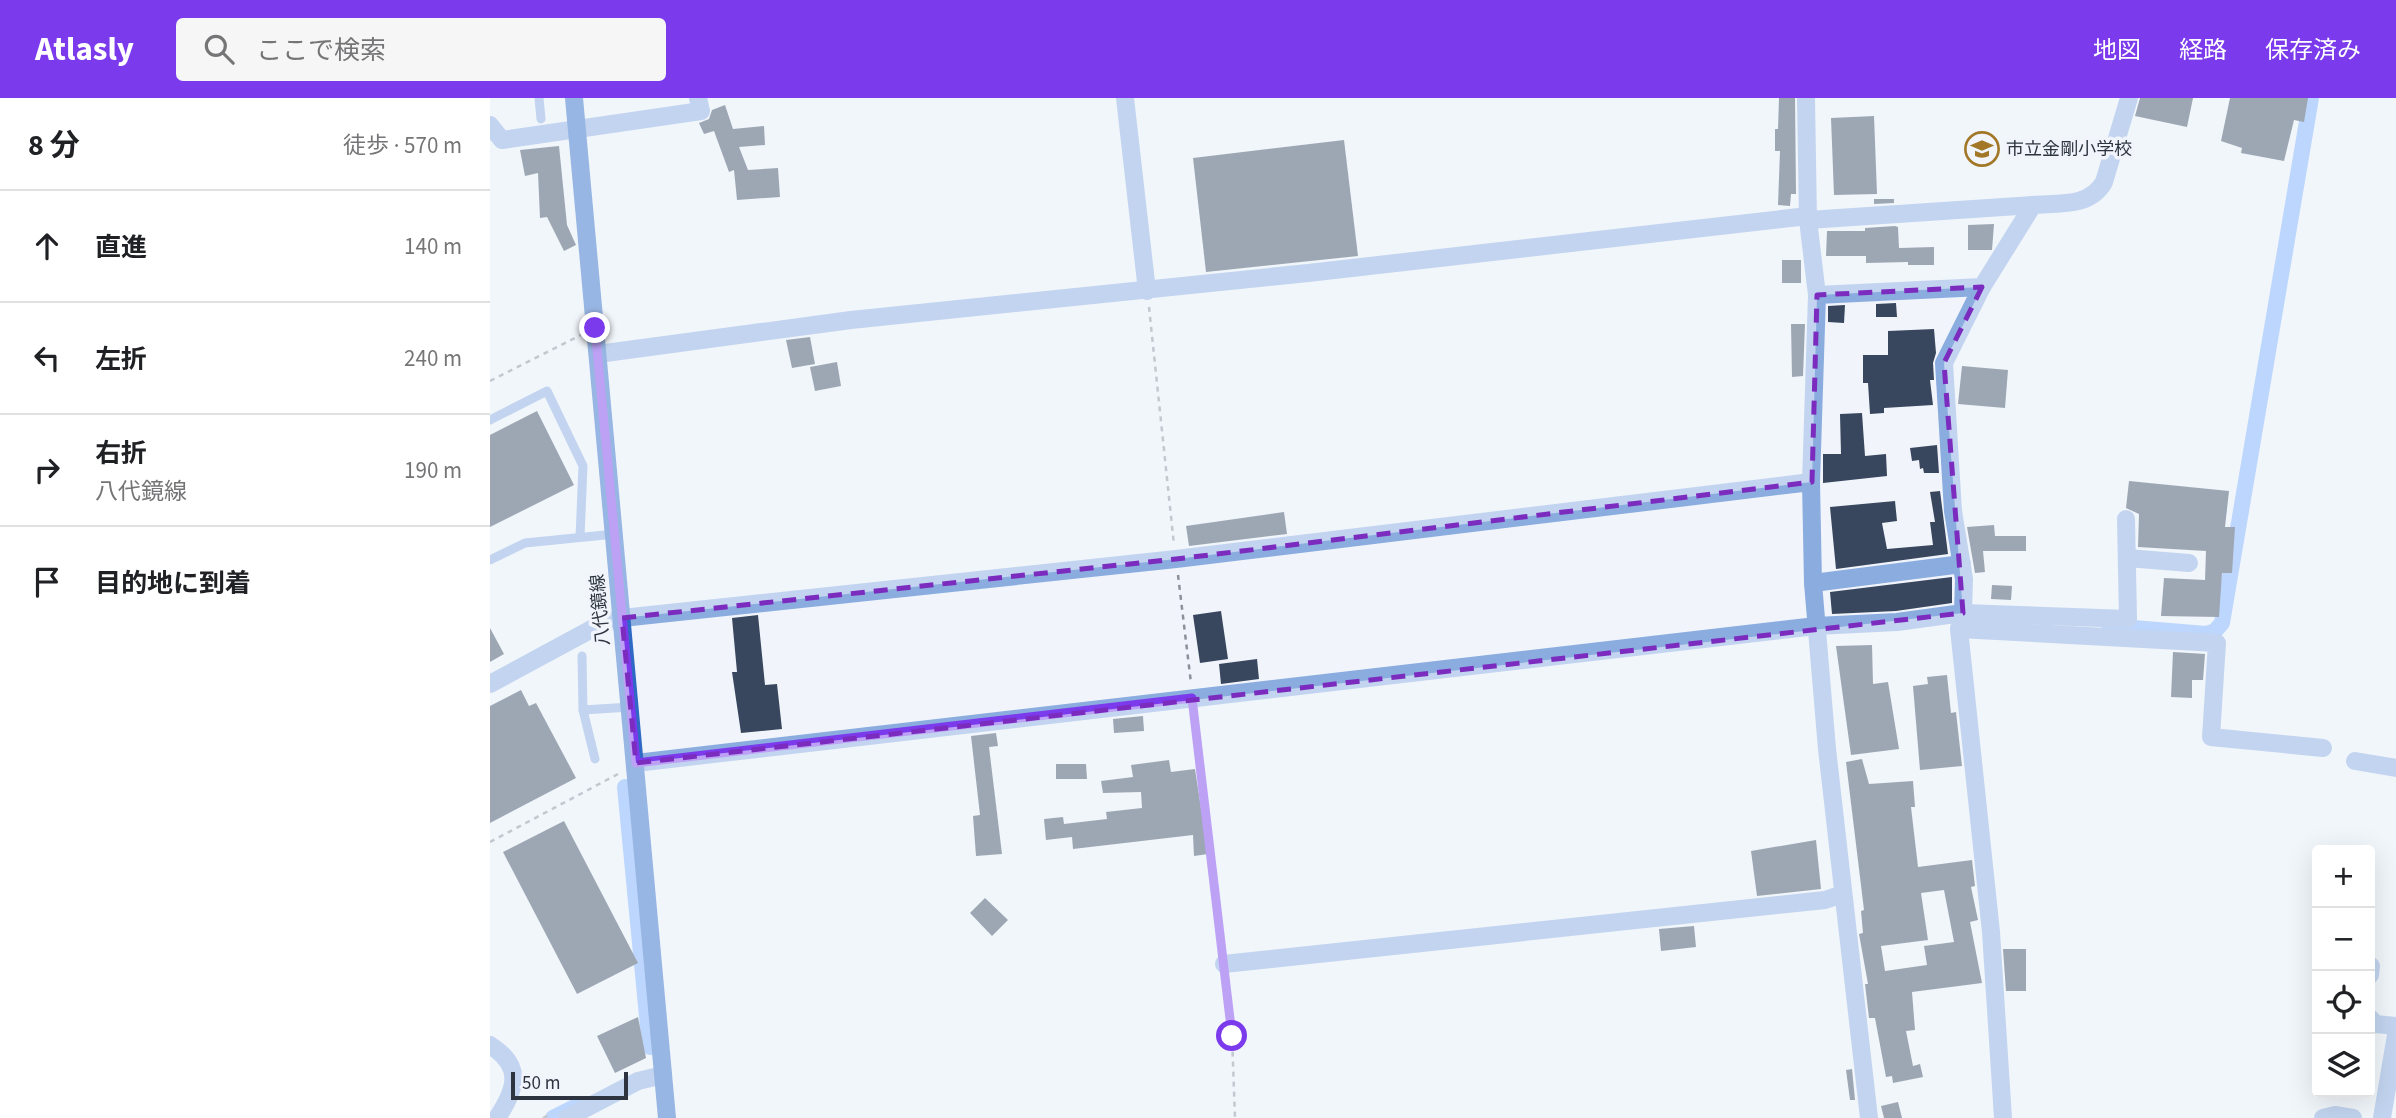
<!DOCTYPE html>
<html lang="ja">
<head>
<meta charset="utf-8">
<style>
	:root { --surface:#fff; --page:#f6f6f6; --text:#202124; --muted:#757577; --line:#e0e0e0; --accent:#7c3aed }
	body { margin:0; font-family:"Source Sans 3","Noto Sans JP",sans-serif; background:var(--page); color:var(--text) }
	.controls { position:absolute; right:21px; bottom:21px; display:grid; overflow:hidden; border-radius:7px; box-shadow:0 7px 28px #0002 }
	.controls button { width:63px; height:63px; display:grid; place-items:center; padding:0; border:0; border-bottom:2px solid var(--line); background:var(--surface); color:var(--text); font:35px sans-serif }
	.scale { position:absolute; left:21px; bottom:18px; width:117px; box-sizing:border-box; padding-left:7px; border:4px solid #2d343f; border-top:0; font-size:19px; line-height:24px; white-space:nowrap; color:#2d343f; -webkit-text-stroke:5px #f1f5fb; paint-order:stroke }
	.stop { position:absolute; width:21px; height:21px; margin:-16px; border:5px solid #7c3aed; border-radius:50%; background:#fff }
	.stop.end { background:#7c3aed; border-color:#fff; box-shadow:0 2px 7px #0008 }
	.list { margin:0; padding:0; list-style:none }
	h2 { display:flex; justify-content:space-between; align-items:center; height:91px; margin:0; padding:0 28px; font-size:30px }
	h2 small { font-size:23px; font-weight:400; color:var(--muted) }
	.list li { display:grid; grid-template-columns:46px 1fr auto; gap:21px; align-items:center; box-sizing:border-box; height:112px; padding:0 28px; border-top:2px solid var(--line) }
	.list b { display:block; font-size:26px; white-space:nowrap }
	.list p { margin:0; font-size:23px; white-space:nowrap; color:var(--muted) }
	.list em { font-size:23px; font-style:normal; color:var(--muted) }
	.icon { flex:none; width:38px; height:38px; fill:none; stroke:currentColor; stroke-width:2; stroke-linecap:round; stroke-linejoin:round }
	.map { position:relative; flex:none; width:1906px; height:1020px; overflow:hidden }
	header { display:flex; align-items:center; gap:42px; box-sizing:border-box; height:98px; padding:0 35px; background:var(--accent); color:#fff }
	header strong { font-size:33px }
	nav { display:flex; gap:38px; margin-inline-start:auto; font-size:24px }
	.search { width:490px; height:63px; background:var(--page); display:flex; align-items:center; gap:18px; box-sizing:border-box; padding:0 24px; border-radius:7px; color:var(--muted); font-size:26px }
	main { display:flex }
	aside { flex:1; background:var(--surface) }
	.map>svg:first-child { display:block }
</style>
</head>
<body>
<header>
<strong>Atlasly</strong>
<div class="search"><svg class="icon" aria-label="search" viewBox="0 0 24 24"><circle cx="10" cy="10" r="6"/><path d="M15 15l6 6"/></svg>ここで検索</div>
<nav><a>地図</a><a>経路</a><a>保存済み</a></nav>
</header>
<main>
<aside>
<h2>8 分<small>徒歩 · 570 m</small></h2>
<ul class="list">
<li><svg class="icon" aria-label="ahead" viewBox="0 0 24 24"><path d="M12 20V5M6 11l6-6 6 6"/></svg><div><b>直進</b></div><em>140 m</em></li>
<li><svg class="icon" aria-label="left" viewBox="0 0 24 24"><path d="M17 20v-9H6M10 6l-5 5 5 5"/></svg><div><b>左折</b></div><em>240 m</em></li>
<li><svg class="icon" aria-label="right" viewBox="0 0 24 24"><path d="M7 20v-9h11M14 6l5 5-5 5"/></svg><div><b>右折</b><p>八代鏡線</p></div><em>190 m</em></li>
<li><svg class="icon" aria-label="arrive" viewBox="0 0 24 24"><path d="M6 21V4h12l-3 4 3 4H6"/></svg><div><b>目的地に到着</b></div></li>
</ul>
</aside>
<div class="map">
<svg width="1906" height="1020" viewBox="0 0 1906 1020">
	<rect width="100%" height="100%" fill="#f1f5fb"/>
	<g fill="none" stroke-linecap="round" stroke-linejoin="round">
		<g stroke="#7fb0fe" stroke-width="16">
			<path d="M1619,528L1716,536L1725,533L1732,525L1821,0"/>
			<path d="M135,689L160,949"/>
			<path d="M63,1020L89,1007"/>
		</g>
	</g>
	<g fill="#38475e" fill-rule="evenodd">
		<path d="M1289,0H1305L1306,96H1301L1300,108L1288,107L1290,53H1285V31H1288Z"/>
		<path d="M1650,0H1703L1697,29L1645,18Z"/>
		<path d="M1740,0H1818L1814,24L1804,22L1794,63L1751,55L1752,50L1731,43Z"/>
		<path d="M235,7L243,31L274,28L275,47L249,49L258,72L288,70L290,99L247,102L244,72L239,74L224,33L214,36L209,25L219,21L222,12Z"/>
		<path d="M1384,18L1387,96L1344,97L1341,20Z"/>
		<path d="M854,42L868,158L716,174L703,60Z"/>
		<path d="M69,48L77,127L86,147L74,153L57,119L50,120L48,75L35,78L30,52Z"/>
		<path d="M1384,101H1404V105L1384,106Z"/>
		<path d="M1504,126L1502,152H1478V127Z"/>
		<path d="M1405,128L1408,129L1409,150L1444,149V167H1418V164L1376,165V158H1336L1337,133H1375V130Z"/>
		<rect x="1292" y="162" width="19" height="23"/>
		<path d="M1406,205L1407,219H1386V206Z"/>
		<path d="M1355,207L1354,225L1338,224V208Z"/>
		<path d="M1301,226H1315L1313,278L1302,279Z"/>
		<path d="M1444,231L1446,255L1443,265L1444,282H1440L1443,307L1394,310V315L1380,316L1378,285H1373V257H1398V233Z"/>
		<path d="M320,239L325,266L302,270L296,242Z"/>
		<path d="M347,264L351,288L325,293L320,269Z"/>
		<path d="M1472,268L1518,272L1515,310L1468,306Z"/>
		<path d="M47,313L84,387L0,429V337Z"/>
		<path d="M1372,315L1375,358L1396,356L1397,378L1333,385V356H1351L1350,316Z"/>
		<path d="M1447,347L1449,375H1434L1433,370L1430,371L1429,362L1422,363L1420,350Z"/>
		<path d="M1639,383L1739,393L1735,429H1745L1742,475H1732L1729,519L1671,518L1674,480L1715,482L1716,453L1648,449L1649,416L1636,410Z"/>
		<path d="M1450,393L1458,456L1346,471L1340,409L1405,403L1407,423L1392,425L1397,451L1443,447L1440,424H1445L1440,394Z"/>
		<path d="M794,414L797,436L699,448L696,428Z"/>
		<path d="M1504,427L1505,438H1536V453H1493L1495,474L1485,475L1477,429Z"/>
		<path d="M1462,479V505L1406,513L1342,516L1340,494Z"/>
		<path d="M1502,487L1522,488L1521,502L1501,501Z"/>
		<path d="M731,513L738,561L710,565L703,517Z"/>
		<path d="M268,517L275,587L287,586L292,631L251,635L242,574H247L242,520Z"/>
		<path d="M0,530L14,556L0,564Z"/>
		<path d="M1382,547L1383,586L1398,584L1409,651L1361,657L1346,548Z"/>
		<path d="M1683,554L1715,556L1713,582H1702V600L1681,599Z"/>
		<path d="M767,561L769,581L731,586L729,566Z"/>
		<path d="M1457,577L1461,615L1466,614L1472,668L1430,672L1423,588L1438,586L1437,579Z"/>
		<path d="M31,592L39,608L46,605L86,680L0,725V608Z"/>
		<path d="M653,618L654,633L624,635L623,621Z"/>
		<path d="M506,635L508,648L499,649L512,756L486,758L483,718L490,717L481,638Z"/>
		<path d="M1372,661L1379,686L1423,683L1425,709H1421L1428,769L1482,762L1485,788L1481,789L1488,822L1480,824L1492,885L1422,894L1425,932L1416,933L1423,968L1430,966L1433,979L1403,985L1402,978L1396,979L1385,920H1379L1375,886H1378L1369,836L1373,835L1371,813L1374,812L1356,664ZM1454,792L1464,844L1434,848L1437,867L1395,873L1391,848L1438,842L1431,795Z"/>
		<path d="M679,662L681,674L705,671L711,710H714L718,756L704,758L703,737L583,751L582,739L556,742L554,721L573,719L574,726L617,721L616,714L652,710L651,694L613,695L611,683L643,679L641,667Z"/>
		<path d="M566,666H596L597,681H566Z"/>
		<path d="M74,723L148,865L87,896L13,754Z"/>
		<path d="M1326,742L1331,791L1267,798L1261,753Z"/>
		<path d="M495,800L518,822L502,838L480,815Z"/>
		<path d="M1204,828L1206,849L1171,853L1169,831Z"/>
		<path d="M1513,851H1536V893H1516Z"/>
		<path d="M148,919L156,960L125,975L107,938Z"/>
		<path d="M1362,971L1365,1002H1360L1356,972Z"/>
		<path d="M1408,1004L1412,1020H1394L1391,1008Z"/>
	</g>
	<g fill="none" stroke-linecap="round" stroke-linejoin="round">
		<g stroke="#8b919a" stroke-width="2.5" stroke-dasharray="5 5" stroke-linecap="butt">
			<path d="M659,209L684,447"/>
			<path d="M0,283L91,237"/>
			<path d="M688,477L701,585"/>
			<path d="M704,616L732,849"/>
			<path d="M0,744L128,676"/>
			<path d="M736,884L742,938L745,1020"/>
			<path d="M53,1020L62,1015"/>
		</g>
		<g stroke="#8bacdf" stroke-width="9">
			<path d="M49,0L51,21"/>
			<path d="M0,322L57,293L93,368L90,439"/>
			<path d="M0,462L35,445L125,436"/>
			<path d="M92,558L93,612L105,661"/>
			<path d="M93,612L140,609"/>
		</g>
		<g stroke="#8bacdf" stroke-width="18">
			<path d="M635,0L657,193"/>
			<path d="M1316,0L1318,122L1327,197L1321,384L1323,485L1337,651L1379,1020"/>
			<path d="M0,27L12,42L211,13L208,0"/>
			<path d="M1318,122L1543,107"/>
			<path d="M1327,197L1492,189"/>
			<path d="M108,256L361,222L818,175L1318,118"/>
			<path d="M1637,460L1699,465"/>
			<path d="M1323,485L1472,466"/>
			<path d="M1469,531L1727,545L1721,639L1833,650"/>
			<path d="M0,586L111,526L132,520L686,461L1321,384"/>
			<path d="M1865,663L1906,670"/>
			<path d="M146,665L1326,528L1407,524L1473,515L1474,481L1463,413L1454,265L1492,189L1543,107C1570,105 1600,109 1614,84L1639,0"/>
			<path d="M734,866L1335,802L1353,796"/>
			<path d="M1880,877L1881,868"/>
			<path d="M1880,920L1886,926L1906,928"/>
			<path d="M0,947C33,968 27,990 7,1020"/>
			<path d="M77,1020L148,983L173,977"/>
			<path d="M1513,1020L1501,834L1469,531L1473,515L1638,521L1636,421"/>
			<path d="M1833,1020L1845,1017L1863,1020"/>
			<path d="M1892,1020L1906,937"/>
		</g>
		<path stroke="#2e69c5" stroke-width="18" d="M84,0L177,1020"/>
	</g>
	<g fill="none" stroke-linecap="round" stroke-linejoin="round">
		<path stroke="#7c3aed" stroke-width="9" d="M105,230L146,665L702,600L742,938"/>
	</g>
	<path d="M0 0H1906V1020H0ZM1492,189L1454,265L1473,515L146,665L132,520L686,461L1322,384L1327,197Z" fill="#f1f5fb" fill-opacity=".55" fill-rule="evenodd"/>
	<path fill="none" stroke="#7b2cbf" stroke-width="5" stroke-dasharray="14 9" stroke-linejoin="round" d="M1492,189L1454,265L1473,515L146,665L132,520L686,461L1322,384L1327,197Z"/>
	<defs>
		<g id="school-ring" transform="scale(1.75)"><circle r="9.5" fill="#f1f5fb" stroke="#a27727" stroke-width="1.5"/><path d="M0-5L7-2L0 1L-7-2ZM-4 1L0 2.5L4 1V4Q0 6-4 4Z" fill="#a27727"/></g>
	</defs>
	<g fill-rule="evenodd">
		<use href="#school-ring" x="1492" y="51"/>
	</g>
	<g text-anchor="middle" stroke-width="7" stroke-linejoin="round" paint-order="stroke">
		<g font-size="18" fill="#2d343f" stroke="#f1f5fb" text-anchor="start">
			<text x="1516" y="57">市立金剛小学校</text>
		</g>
		<g font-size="18" fill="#2d343f" stroke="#f1f5fb">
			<text transform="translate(110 512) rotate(-95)" y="6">八代鏡線</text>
		</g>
	</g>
</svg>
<div class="controls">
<button>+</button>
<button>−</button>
<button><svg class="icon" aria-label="locate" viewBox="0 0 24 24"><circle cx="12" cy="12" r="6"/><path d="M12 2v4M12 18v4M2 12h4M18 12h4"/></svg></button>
<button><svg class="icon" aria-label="layers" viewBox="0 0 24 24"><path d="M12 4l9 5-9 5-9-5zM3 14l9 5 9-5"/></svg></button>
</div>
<div class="scale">50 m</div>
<div class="stop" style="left:742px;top:938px"></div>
<div class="stop end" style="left:105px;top:230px"></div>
</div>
</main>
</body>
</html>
